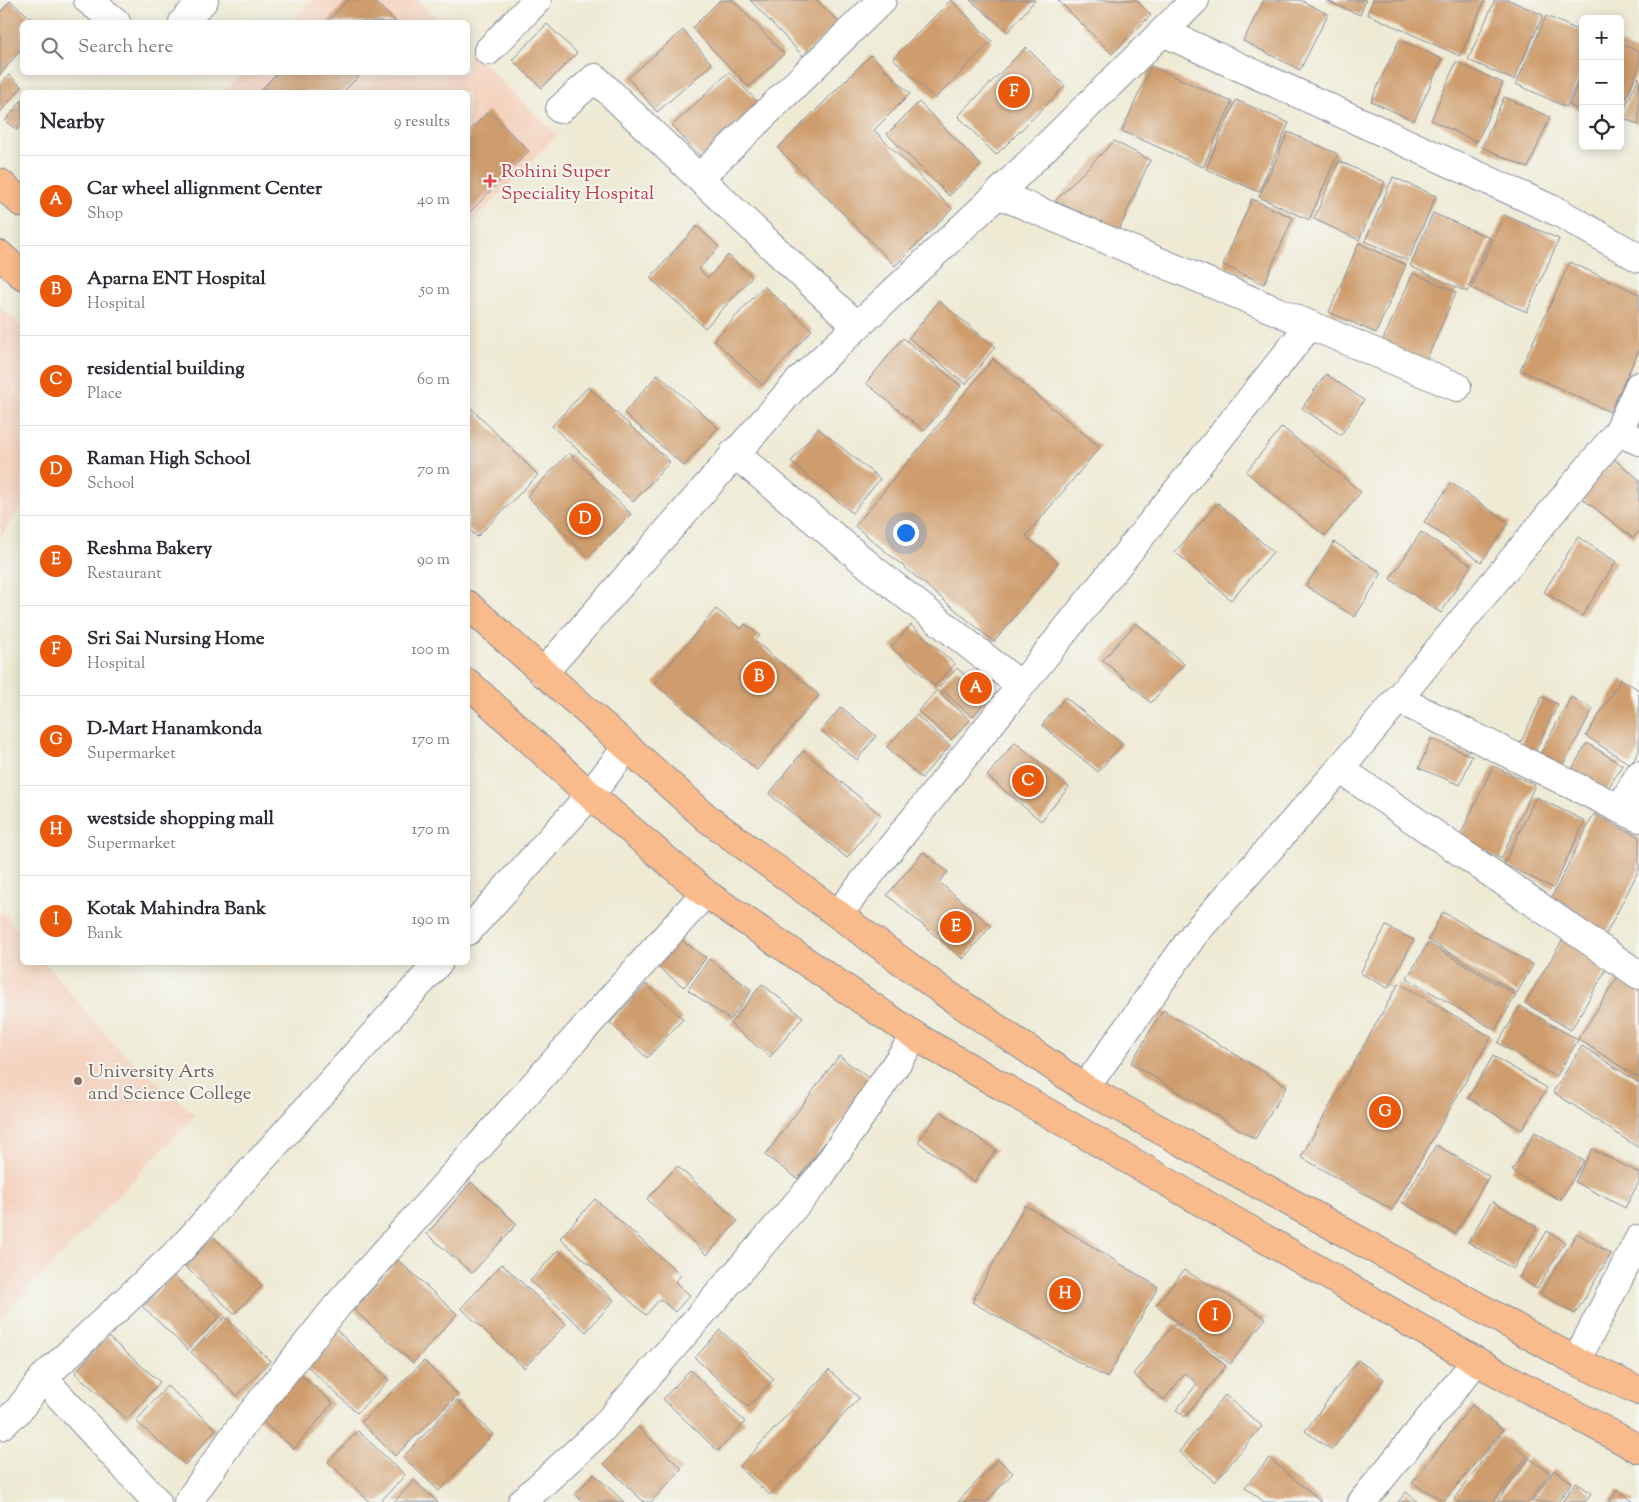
<!DOCTYPE html>
<html lang="en">
<head>
<meta charset="utf-8">
<style>
	:root { --surface:#fff; --page:#f7f7f7; --text:#2b2b33; --muted:#7c7c81; --line:#e1e1e2; --accent:#ea580c }
	body { margin:0; font-family:"Sorts Mill Goudy",serif; background:var(--page); color:var(--text) }
	.controls { position:absolute; right:15px; top:15px; display:grid; overflow:hidden; border-radius:8px; box-shadow:0 2px 12px #0003 }
	.controls button { width:45px; height:45px; display:grid; place-items:center; padding:0; border:0; border-bottom:1px solid var(--line); background:var(--surface); color:var(--text); font:25px sans-serif }
	.you { position:absolute; left:905px; top:532px; width:18px; height:18px; margin:-12px; border:4px solid #fff; border-radius:50%; background:#1a73e8; box-shadow:0 0 0 8px #1a73e833 }
	.badge { display:grid; place-items:center; width:32px; height:32px; border-radius:50%; background:var(--accent); color:#fff; font-size:16px; font-weight:700 }
	.pin { position:absolute; translate:-50% -50%; border:2px solid #fff; box-shadow:0 1px 5px #0006 }
	.list { margin:0; padding:0; list-style:none }
	h2 { display:flex; justify-content:space-between; align-items:center; height:65px; margin:0; padding:0 20px; font-size:21px }
	h2 small { font-size:16px; font-weight:400; color:var(--muted) }
	.list li { display:grid; grid-template-columns:32px 1fr auto; gap:15px; align-items:center; box-sizing:border-box; height:90px; padding:0 20px; border-top:1px solid var(--line) }
	.list b { display:block; font-size:19px; white-space:nowrap }
	.list p { margin:0; font-size:16px; white-space:nowrap; color:var(--muted) }
	.list em { font-size:16px; font-style:normal; color:var(--muted) }
	.icon { flex:none; width:28px; height:28px; fill:none; stroke:currentColor; stroke-width:2; stroke-linecap:round; stroke-linejoin:round }
	.map { position:relative; flex:none; width:1639px; height:1502px; overflow:hidden }
	.search { position:absolute; background:var(--surface); box-shadow:0 2px 12px #0003; left:20px; top:20px; width:450px; height:55px; display:flex; align-items:center; gap:12px; box-sizing:border-box; padding:0 18px; border-radius:8px; color:var(--muted); font-size:19px }
	.panel { position:absolute; background:var(--surface); box-shadow:0 2px 12px #0003; left:20px; top:90px; width:450px; height:875px; border-radius:8px }
	.map>svg:first-child { display:block }
</style>
</head>
<body>
<div class="map">
<svg width="1639" height="1502" viewBox="0 0 1639 1502">
	<rect width="100%" height="100%" fill="#f6f6f2"/>
	<filter id="ink" filterUnits="userSpaceOnUse"><feTurbulence type="fractalNoise" baseFrequency=".02" numOctaves="2"/><feDisplacementMap in="SourceGraphic" scale="10" xChannelSelector="R" yChannelSelector="G"/><feConvolveMatrix kernelMatrix="1 2 1 2 8 2 1 2 1" color-interpolation-filters="sRGB"/></filter>
	<filter id="wash" filterUnits="userSpaceOnUse"><feTurbulence type="fractalNoise" baseFrequency=".0096" numOctaves="4" result="noise"/><feDisplacementMap in="SourceGraphic" scale="20" xChannelSelector="R" yChannelSelector="G"/><feGaussianBlur stdDeviation="1.12" result="paint"/><feColorMatrix in="noise" values="0 0 0 0 0 0 0 0 0 0 0 0 0 0 0 0 0 1.4 0 .05"/><feComposite in="paint" operator="in"/></filter>
	<g filter="url(#wash)">
		<rect width="100%" height="100%" fill="#eeead4"/>
		<g fill="#f4d3c0">
			<path d="M313,0H417L440,22H291Z"/>
			<path d="M468,49L557,135L468,227V92H224L243,73L468,72Z"/>
			<path d="M0,306L22,327V506L0,537Z"/>
			<path d="M0,909L22,936V962L45,963L116,1047L195,1115L0,1319Z"/>
		</g>
		<g id="blocks">
			<g fill="#cf9d6d">
				<path d="M348,0H373L396,22H327Z"/>
				<path d="M720,0H733L784,54L749,87L692,28Z"/>
				<path d="M750,0H817L839,22L803,56Z"/>
				<path d="M951,0L992,41L935,99L893,58Z"/>
				<path d="M970,0H1035L1008,32Z"/>
				<path d="M1058,0H1136L1151,15L1112,54Z"/>
				<path d="M1264,0H1300L1328,14L1300,70L1243,41Z"/>
				<path d="M1325,0H1366L1360,15Z"/>
				<path d="M1373,0H1485L1460,56L1367,14Z"/>
				<path d="M1495,0H1509L1543,15L1514,80L1468,60Z"/>
				<path d="M10,1L36,22H22V48L0,75V13Z"/>
				<path d="M1546,16L1583,32V69L1566,107L1516,84Z"/>
				<path d="M547,24L577,53L542,88L512,60Z"/>
				<path d="M683,30L712,64L657,112L628,78Z"/>
				<path d="M1399,40L1442,59L1414,121L1371,101Z"/>
				<path d="M1620,43L1639,52V68L1620,111Z"/>
				<path d="M1026,47L1065,86L996,155L958,116Z"/>
				<path d="M871,55L910,94L874,130L952,209L895,266L778,148Z"/>
				<path d="M1456,62L1503,83L1477,142L1431,120Z"/>
				<path d="M1151,66L1232,102L1203,167L1122,131Z"/>
				<path d="M278,72H363L343,92H259Z"/>
				<path d="M729,72L759,103L702,158L672,126Z"/>
				<path d="M1583,73V112L1569,105Z"/>
				<path d="M9,75L22,87L0,112V85Z"/>
				<path d="M1639,77V125L1621,117Z"/>
				<path d="M1504,97L1550,117L1528,168L1482,147Z"/>
				<path d="M22,100V123L17,130L5,121Z"/>
				<path d="M1236,100L1289,123L1259,192L1206,169Z"/>
				<path d="M919,102L981,165L949,196L887,134Z"/>
				<path d="M488,111L529,151L468,214V133Z"/>
				<path d="M1288,132L1338,154L1309,220L1259,197Z"/>
				<path d="M1114,141L1150,160L1119,230L1055,201Z"/>
				<path d="M1339,161L1385,182L1359,240L1314,219Z"/>
				<path d="M1393,177L1436,196L1408,261L1365,241Z"/>
				<path d="M1252,199L1293,218L1264,284L1223,265Z"/>
				<path d="M1433,213L1490,238L1467,292L1410,266Z"/>
				<path d="M1504,215L1559,239L1527,312L1471,288Z"/>
				<path d="M697,226L719,247L699,269L708,278L728,255L752,277L705,328L650,278Z"/>
				<path d="M1359,243L1406,265L1376,333L1329,312Z"/>
				<path d="M1570,262L1639,294V350L1610,412L1520,370Z"/>
				<path d="M1413,273L1456,292L1426,361L1382,342Z"/>
				<path d="M764,286L812,330L762,385L714,340Z"/>
				<path d="M939,301L995,347L966,384L909,338Z"/>
				<path d="M903,338L961,386L924,431L866,383Z"/>
				<path d="M993,359L1100,447L1026,536L1058,563L994,642L855,526Z"/>
				<path d="M658,374L718,428L684,466L624,413Z"/>
				<path d="M1326,374L1364,400L1341,435L1302,408Z"/>
				<path d="M588,387L670,462L633,502L552,426Z"/>
				<path d="M468,405L538,475L477,537L468,528Z"/>
				<path d="M1282,427L1361,492L1325,536L1246,472Z"/>
				<path d="M818,428L880,479L852,513L791,462Z"/>
				<path d="M569,453L631,514L588,557L527,496Z"/>
				<path d="M1610,456L1639,479V531L1633,538L1579,496Z"/>
				<path d="M1451,483L1509,523L1481,562L1424,522Z"/>
				<path d="M1218,503L1273,552L1231,600L1175,552Z"/>
				<path d="M1421,532L1471,565L1441,613L1390,579Z"/>
				<path d="M1578,537L1616,562L1582,616L1544,592Z"/>
				<path d="M1334,542L1382,573L1355,617L1306,586Z"/>
				<path d="M716,609L741,629L745,624L760,636L755,641L819,695L757,770L654,683Z"/>
				<path d="M1136,623L1184,664L1151,703L1103,660Z"/>
				<path d="M911,625L955,664L935,686L891,647Z"/>
				<path d="M957,668L989,697L972,717L939,687Z"/>
				<path d="M1621,679L1639,690V751L1631,765L1586,736Z"/>
				<path d="M937,690L970,720L951,740L918,711Z"/>
				<path d="M1065,697L1122,744L1098,772L1042,725Z"/>
				<path d="M1542,697L1558,704L1532,758L1517,750Z"/>
				<path d="M1571,697L1593,709L1560,770L1538,758Z"/>
				<path d="M841,707L876,736L857,760L821,731Z"/>
				<path d="M916,715L950,746L921,778L887,747Z"/>
				<path d="M1431,739L1472,756L1460,785L1419,768Z"/>
				<path d="M1015,742L1069,787L1041,821L987,776Z"/>
				<path d="M1587,743L1622,765L1605,794L1570,772Z"/>
				<path d="M803,751L881,815L847,858L769,794Z"/>
				<path d="M1493,766L1535,785L1501,859L1459,838Z"/>
				<path d="M1536,797L1585,821L1553,888L1504,864Z"/>
				<path d="M1594,814L1639,837V870L1604,938L1546,908Z"/>
				<path d="M923,852L948,872L939,882L991,926L963,959L887,895Z"/>
				<path d="M1443,912L1533,965L1517,993L1428,940Z"/>
				<path d="M1386,926L1414,940L1388,988L1360,973Z"/>
				<path d="M1566,934L1611,961L1571,1030L1525,1003Z"/>
				<path d="M677,937L706,958L684,987L654,964Z"/>
				<path d="M1428,943L1516,995L1495,1030L1407,978Z"/>
				<path d="M709,959L752,990L730,1020L688,990Z"/>
				<path d="M1621,972L1639,983V1078L1578,1039Z"/>
				<path d="M1399,983L1491,1037L1392,1210L1301,1157Z"/>
				<path d="M646,984L683,1019L647,1058L610,1023Z"/>
				<path d="M762,984L803,1017L770,1057L730,1024Z"/>
				<path d="M1520,1006L1578,1040L1556,1077L1498,1043Z"/>
				<path d="M1163,1010L1287,1086L1255,1139L1131,1063Z"/>
				<path d="M1582,1046L1639,1083V1148L1553,1092Z"/>
				<path d="M839,1056L871,1080L798,1179L765,1155Z"/>
				<path d="M1493,1056L1547,1088L1522,1130L1468,1098Z"/>
				<path d="M940,1111L996,1150L974,1182L918,1142Z"/>
				<path d="M1535,1132L1584,1161L1560,1200L1512,1171Z"/>
				<path d="M1436,1145L1489,1176L1455,1234L1402,1202Z"/>
				<path d="M1592,1149L1639,1173V1182L1625,1208L1575,1182Z"/>
				<path d="M677,1166L738,1221L707,1255L647,1199Z"/>
				<path d="M471,1182L517,1224L472,1273L427,1234Z"/>
				<path d="M595,1199L681,1275L675,1282L690,1295L675,1312L660,1299L646,1315L560,1238Z"/>
				<path d="M1492,1201L1537,1227L1513,1269L1468,1242Z"/>
				<path d="M1025,1205L1158,1287L1107,1378L972,1302Z"/>
				<path d="M1547,1231L1565,1242L1537,1289L1519,1278Z"/>
				<path d="M1577,1233L1611,1254L1575,1314L1540,1294Z"/>
				<path d="M214,1237L262,1286L234,1314L185,1266Z"/>
				<path d="M558,1250L614,1300L586,1332L530,1281Z"/>
				<path d="M398,1260L457,1314L413,1363L354,1310Z"/>
				<path d="M502,1264L566,1324L524,1368L461,1308Z"/>
				<path d="M1184,1270L1266,1318L1230,1364L1156,1305Z"/>
				<path d="M173,1275L219,1317L188,1350L143,1307Z"/>
				<path d="M225,1317L270,1361L237,1396L191,1352Z"/>
				<path d="M1175,1323L1226,1366L1185,1417L1176,1410L1197,1384L1185,1373L1164,1400L1133,1374Z"/>
				<path d="M333,1327L389,1380L357,1413L302,1361Z"/>
				<path d="M720,1330L774,1379L748,1407L695,1358Z"/>
				<path d="M107,1336L160,1382L127,1419L75,1373Z"/>
				<path d="M1358,1360L1384,1379L1332,1450L1305,1431Z"/>
				<path d="M424,1361L458,1395L395,1456L361,1422Z"/>
				<path d="M690,1370L745,1422L718,1451L663,1399Z"/>
				<path d="M829,1370L859,1398L770,1495L739,1467Z"/>
				<path d="M296,1371L333,1403L294,1449L257,1417Z"/>
				<path d="M167,1386L216,1429L185,1465L136,1421Z"/>
				<path d="M1225,1395L1262,1426L1215,1482L1179,1452Z"/>
				<path d="M457,1400L493,1434L439,1491L403,1457Z"/>
				<path d="M1472,1405L1503,1430L1444,1501L1412,1483Z"/>
				<path d="M638,1427L682,1469L651,1502H644L604,1464Z"/>
				<path d="M358,1431L405,1475L380,1502H370L328,1462Z"/>
				<path d="M1500,1436L1527,1456L1493,1502H1458L1454,1499Z"/>
				<path d="M1269,1458L1322,1502H1264L1245,1487Z"/>
				<path d="M1529,1458L1550,1473L1529,1502H1497Z"/>
				<path d="M998,1459L1013,1473L986,1502H958Z"/>
				<path d="M1554,1470L1572,1482L1558,1502H1532Z"/>
				<path d="M594,1474L624,1502H583L575,1494Z"/>
				<path d="M414,1480L438,1502H394Z"/>
				<path d="M1576,1482L1591,1493L1585,1502H1562Z"/>
				<path d="M1617,1490L1634,1502H1609Z"/>
				<path d="M1406,1492L1418,1502H1398Z"/>
			</g>
		</g>
	</g>
	<g filter="url(#ink)">
		<use href="#blocks" fill-opacity="0" stroke="#848c99" stroke-width="1"/>
		<g fill="none" stroke-linecap="round" stroke-linejoin="round">
			<g stroke="#848c99" stroke-width="30">
				<g id="minor">
					<path d="M88,0L116,22"/>
					<path d="M183,22L204,0"/>
					<path d="M1163,32L1560,213L1639,258"/>
					<path d="M488,51L537,0"/>
					<path d="M560,109L595,78L699,178"/>
					<path d="M1310,325L1457,387"/>
					<path d="M857,326L699,178L882,0"/>
					<path d="M1618,432L1639,386"/>
					<path d="M734,453L879,574L1020,685"/>
					<path d="M543,673L800,380L998,194L1195,0"/>
					<path d="M1398,699L1639,818"/>
					<path d="M1340,769L1639,975"/>
					<path d="M1620,809L1639,775"/>
					<path d="M838,914L1310,325L998,194"/>
					<path d="M468,931L590,795L627,747"/>
					<path d="M1085,1088L1195,933L1340,769L1618,432L1639,441"/>
					<path d="M1576,1361L1639,1239"/>
					<path d="M43,1378L157,1502"/>
					<path d="M0,1426L17,1412L43,1378L181,1249L439,962"/>
					<path d="M188,1502L236,1433L337,1306L705,893"/>
					<path d="M522,1502L602,1429L819,1178L915,1036"/>
					<path d="M1362,1502L1476,1361"/>
				</g>
			</g>
			<g stroke="#848c99" stroke-width="30">
				<g id="major">
					<path d="M0,183L22,203"/>
					<path d="M0,255L22,275"/>
					<path d="M468,605L708,819L945,993L1085,1088L1576,1361L1639,1391"/>
					<path d="M468,683L590,795L705,893L915,1036L1476,1361L1639,1449"/>
				</g>
			</g>
			<use href="#minor" stroke="#fff" stroke-width="28"/>
			<use href="#major" stroke="#fabb8c" stroke-width="28"/>
		</g>
	</g>
	<path fill="#e0444e" stroke="#f6f6f2" stroke-width="2" d="M487.5 173.5h5v5h5v5h-5v5h-5v-5h-5v-5h5z"/>
	<circle fill="#8d6e63" stroke="#f6f6f2" stroke-width="2" cx="78" cy="1081" r="5"/>
	<g text-anchor="middle" stroke-width="4" stroke-linejoin="round" paint-order="stroke">
		<g font-size="19" fill="#be3a42" stroke="#f6f6f2" text-anchor="start">
			<text x="501" y="177">Rohini Super<tspan x="501" dy="22">Speciality Hospital</tspan></text>
		</g>
		<g font-size="19" fill="#785e54" stroke="#f6f6f2" text-anchor="start">
			<text x="88" y="1077">University Arts<tspan x="88" dy="22">and Science College</tspan></text>
		</g>
	</g>
</svg>
<div class="controls">
<button>+</button>
<button>−</button>
<button><svg class="icon" aria-label="locate" viewBox="0 0 24 24"><circle cx="12" cy="12" r="6"/><path d="M12 2v4M12 18v4M2 12h4M18 12h4"/></svg></button>
</div>
<div class="you"></div>
<div class="pin badge" style="left:976px;top:688px">A</div>
<div class="pin badge" style="left:759px;top:677px">B</div>
<div class="pin badge" style="left:1028px;top:781px">C</div>
<div class="pin badge" style="left:585px;top:519px">D</div>
<div class="pin badge" style="left:956px;top:927px">E</div>
<div class="pin badge" style="left:1014px;top:92px">F</div>
<div class="pin badge" style="left:1385px;top:1112px">G</div>
<div class="pin badge" style="left:1065px;top:1294px">H</div>
<div class="pin badge" style="left:1215px;top:1316px">I</div>
<div class="search"><svg class="icon" aria-label="search" viewBox="0 0 24 24"><circle cx="10" cy="10" r="6"/><path d="M15 15l6 6"/></svg>Search here</div>
<section class="panel">
<h2>Nearby<small>9 results</small></h2>
<ul class="list">
<li><span class="badge">A</span><div><b>Car wheel allignment Center</b><p>Shop</p></div><em>40 m</em></li>
<li><span class="badge">B</span><div><b>Aparna ENT Hospital</b><p>Hospital</p></div><em>50 m</em></li>
<li><span class="badge">C</span><div><b>residential building</b><p>Place</p></div><em>60 m</em></li>
<li><span class="badge">D</span><div><b>Raman High School</b><p>School</p></div><em>70 m</em></li>
<li><span class="badge">E</span><div><b>Reshma Bakery</b><p>Restaurant</p></div><em>90 m</em></li>
<li><span class="badge">F</span><div><b>Sri Sai Nursing Home</b><p>Hospital</p></div><em>100 m</em></li>
<li><span class="badge">G</span><div><b>D-Mart Hanamkonda</b><p>Supermarket</p></div><em>170 m</em></li>
<li><span class="badge">H</span><div><b>westside shopping mall</b><p>Supermarket</p></div><em>170 m</em></li>
<li><span class="badge">I</span><div><b>Kotak Mahindra Bank</b><p>Bank</p></div><em>190 m</em></li>
</ul>
</section>
</div>
</body>
</html>
